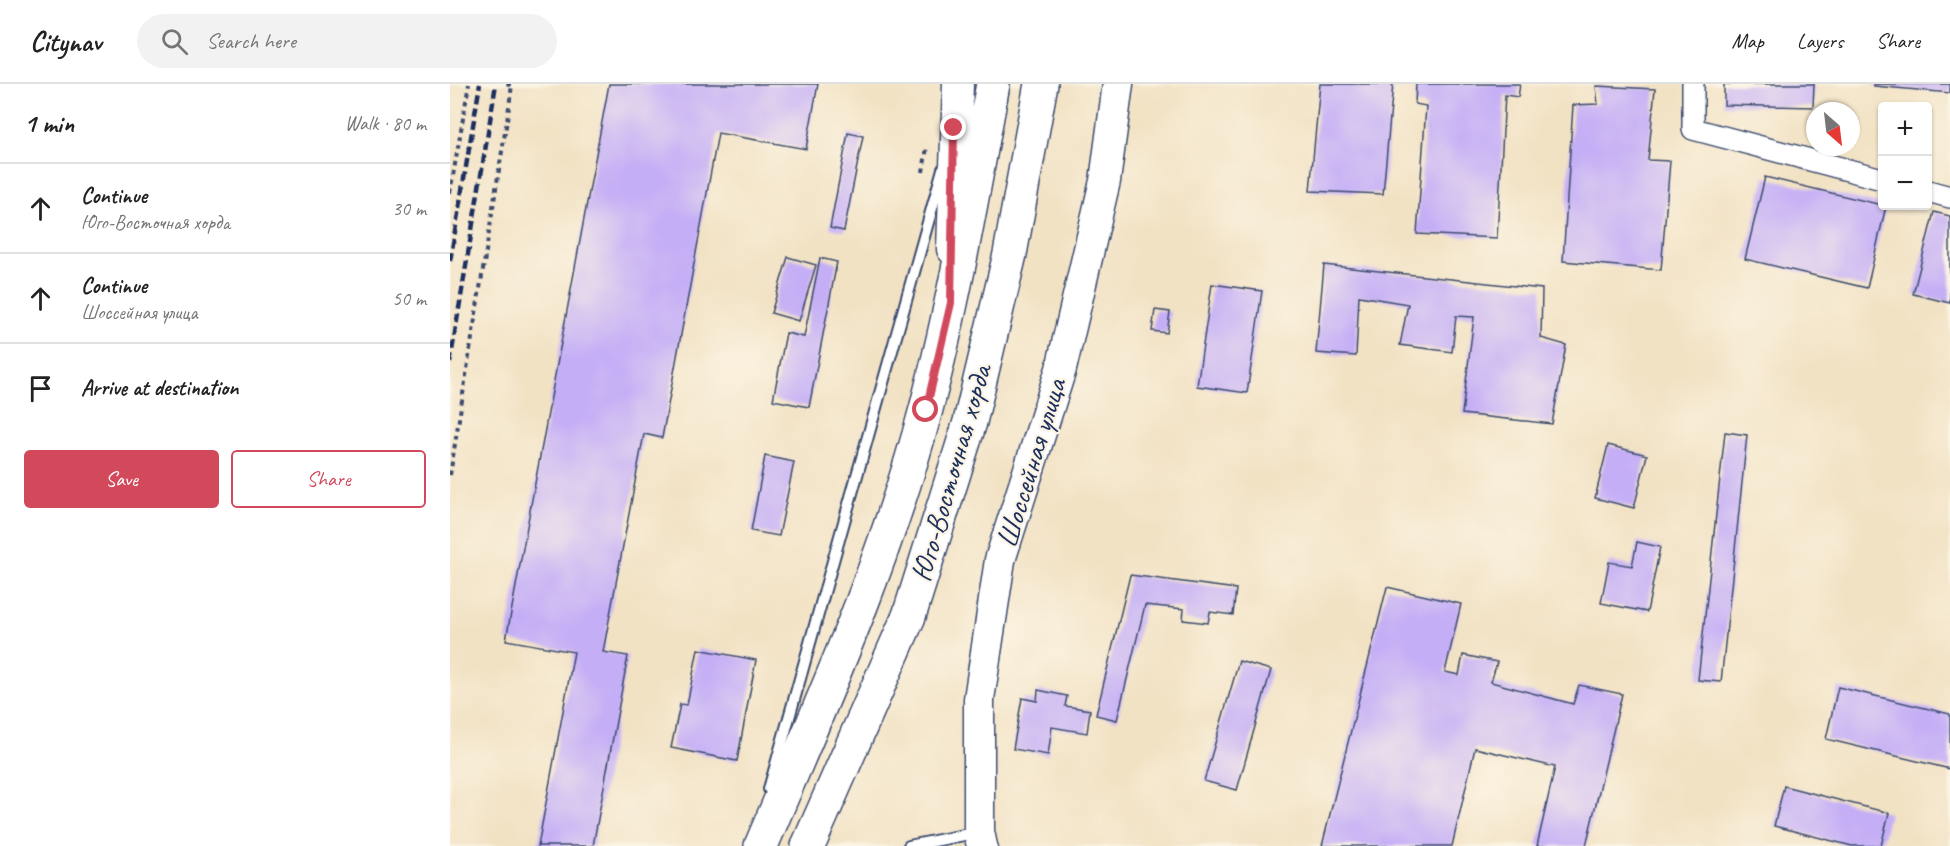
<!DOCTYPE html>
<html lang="en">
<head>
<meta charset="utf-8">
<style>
	:root { --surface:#fff; --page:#f2f2f2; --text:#222; --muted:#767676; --line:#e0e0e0; --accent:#d1495b }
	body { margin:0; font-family:Caveat,sans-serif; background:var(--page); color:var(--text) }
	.controls { position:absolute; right:18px; top:18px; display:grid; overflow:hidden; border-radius:6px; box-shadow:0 2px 4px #0004 }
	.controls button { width:54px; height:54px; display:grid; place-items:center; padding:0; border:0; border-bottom:2px solid var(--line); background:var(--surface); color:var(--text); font:30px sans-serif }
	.compass { position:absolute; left:1356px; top:18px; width:54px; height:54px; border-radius:50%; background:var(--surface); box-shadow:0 2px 4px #0004; rotate:152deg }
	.stop { position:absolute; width:18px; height:18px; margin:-14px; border:4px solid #d1495b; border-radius:50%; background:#fff }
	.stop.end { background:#d1495b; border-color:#fff; box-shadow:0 2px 6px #0008 }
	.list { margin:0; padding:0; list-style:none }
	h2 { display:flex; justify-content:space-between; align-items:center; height:78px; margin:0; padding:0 24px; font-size:26px }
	h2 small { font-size:20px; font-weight:400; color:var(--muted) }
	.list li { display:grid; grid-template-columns:39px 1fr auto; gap:18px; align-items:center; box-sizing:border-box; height:90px; padding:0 24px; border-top:2px solid var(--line) }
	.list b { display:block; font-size:22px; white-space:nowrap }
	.list p { margin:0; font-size:20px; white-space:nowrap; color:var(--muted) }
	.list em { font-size:20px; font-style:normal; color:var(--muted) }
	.actions { display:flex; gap:12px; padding:18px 24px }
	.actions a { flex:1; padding:14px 0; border:2px solid var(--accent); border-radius:6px; text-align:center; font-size:21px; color:var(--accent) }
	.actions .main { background:var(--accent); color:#fff }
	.icon { flex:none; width:33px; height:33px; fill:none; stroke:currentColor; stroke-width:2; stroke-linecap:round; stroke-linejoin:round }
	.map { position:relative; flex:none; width:1500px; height:762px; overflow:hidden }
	header { display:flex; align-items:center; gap:36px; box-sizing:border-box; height:84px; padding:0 30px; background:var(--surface); border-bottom:2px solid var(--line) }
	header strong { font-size:28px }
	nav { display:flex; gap:33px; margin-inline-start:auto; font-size:21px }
	.search { width:420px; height:54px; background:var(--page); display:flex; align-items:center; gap:15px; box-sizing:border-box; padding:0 21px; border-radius:33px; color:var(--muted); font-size:22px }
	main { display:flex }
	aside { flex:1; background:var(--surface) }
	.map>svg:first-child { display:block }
</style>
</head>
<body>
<header>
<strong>Citynav</strong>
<div class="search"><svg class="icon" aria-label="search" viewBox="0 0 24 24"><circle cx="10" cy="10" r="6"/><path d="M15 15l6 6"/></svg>Search here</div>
<nav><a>Map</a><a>Layers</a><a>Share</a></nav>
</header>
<main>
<aside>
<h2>1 min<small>Walk · 80 m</small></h2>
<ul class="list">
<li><svg class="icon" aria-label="ahead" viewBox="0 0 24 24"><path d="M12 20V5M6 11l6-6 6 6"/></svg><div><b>Continue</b><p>Юго-Восточная хорда</p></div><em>30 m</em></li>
<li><svg class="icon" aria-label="ahead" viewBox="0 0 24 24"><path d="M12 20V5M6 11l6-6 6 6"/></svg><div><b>Continue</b><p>Шоссейная улица</p></div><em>50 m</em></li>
<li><svg class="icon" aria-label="arrive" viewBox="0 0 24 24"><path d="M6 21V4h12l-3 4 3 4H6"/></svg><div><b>Arrive at destination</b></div></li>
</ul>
<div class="actions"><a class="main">Save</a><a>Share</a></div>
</aside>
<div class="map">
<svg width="1500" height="762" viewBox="0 0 1500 762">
	<rect width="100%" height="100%" fill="#fcf5e5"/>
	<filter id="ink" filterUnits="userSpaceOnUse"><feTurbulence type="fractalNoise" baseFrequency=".0167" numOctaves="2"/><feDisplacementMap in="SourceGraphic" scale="12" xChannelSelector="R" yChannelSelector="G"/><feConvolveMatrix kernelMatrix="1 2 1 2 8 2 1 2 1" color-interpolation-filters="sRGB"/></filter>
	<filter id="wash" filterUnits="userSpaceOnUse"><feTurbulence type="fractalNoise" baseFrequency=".008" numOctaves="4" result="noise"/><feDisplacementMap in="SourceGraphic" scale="24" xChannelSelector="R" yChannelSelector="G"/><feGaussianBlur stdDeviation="1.35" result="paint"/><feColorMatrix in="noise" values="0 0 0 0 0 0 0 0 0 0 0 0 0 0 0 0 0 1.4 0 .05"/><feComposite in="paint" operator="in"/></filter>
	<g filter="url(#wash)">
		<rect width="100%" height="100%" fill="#f2e2c4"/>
		<g id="blocks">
			<g fill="#c4aef6">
				<path d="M159,0H368L356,65L268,49L212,354L194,350L153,568L178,572L143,762H88L124,568L56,556Z"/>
				<path d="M870,0H943L933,110L860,107Z"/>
				<path d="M966,0H1070L1068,13L1055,11L1047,154L967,150L976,22L965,20Z"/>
				<path d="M1274,0H1364L1363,23L1274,21Z"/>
				<path d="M1424,0H1500V9L1424,2Z"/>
				<path d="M1146,2L1205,5L1198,76L1220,77L1211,186L1113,177L1123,21L1148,20Z"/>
				<path d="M398,49L413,52L394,147L380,144Z"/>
				<path d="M1315,93L1436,122L1417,204L1295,175Z"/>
				<path d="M1484,128L1500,132V219L1463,210Z"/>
				<path d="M338,173L366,181L349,237L321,229Z"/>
				<path d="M370,174L387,178L359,323L323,316L336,249L354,253Z"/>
				<path d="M874,181L1092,205L1091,254L1116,261L1102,340L1012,330L1024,233L1006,232L1002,268L950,261L958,220L909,212L906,272L866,269Z"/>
				<path d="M762,200L812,207L797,309L747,302Z"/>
				<path d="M705,226L720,228L717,249L702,247Z"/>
				<path d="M1275,348L1297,351L1271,598L1248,596Z"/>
				<path d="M1158,361L1197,371L1184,424L1145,414Z"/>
				<path d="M315,372L344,378L329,452L301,447Z"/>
				<path d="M1187,458L1210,463L1197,528L1151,519L1159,478L1182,482Z"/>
				<path d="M680,491L786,505L783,531L760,528L758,539L733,536L734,525L695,521L667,636L646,631Z"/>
				<path d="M937,503L1011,520L995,588L1009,591L1013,571L1047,578L1041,598L1123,620L1129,601L1172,610L1136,762H1087L1105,683L1025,664L1002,762H872Z"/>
				<path d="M248,565L306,576L287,677L221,664L230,620L237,621Z"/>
				<path d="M789,577L821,586L787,706L754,697Z"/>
				<path d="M1388,603L1500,630V685L1376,655Z"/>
				<path d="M588,606L617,612L615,622L640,626L637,649L602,643L598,671L563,665L572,614L587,617Z"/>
				<path d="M1334,702L1439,729L1431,762H1402L1324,742Z"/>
			</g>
		</g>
	</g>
	<g filter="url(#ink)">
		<use href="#blocks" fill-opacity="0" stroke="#3b4a6d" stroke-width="1.5"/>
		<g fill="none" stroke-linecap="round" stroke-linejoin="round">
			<g stroke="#3b4a6d" stroke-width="14">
				<g id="service">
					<path d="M319,705L493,85"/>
					<path d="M459,762L529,748"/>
				</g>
			</g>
			<g stroke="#3b4a6d" stroke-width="24">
				<g id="minor">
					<path d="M1243,0V45L1432,95"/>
					<path d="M1478,107L1500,113"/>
				</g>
			</g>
			<g stroke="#3b4a6d" stroke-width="33">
				<g id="secondary">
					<path d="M502,165L508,0"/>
					<path d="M532,762L529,748V615L550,476L611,285L655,97L668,0"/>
				</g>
			</g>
			<g stroke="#3b4a6d" stroke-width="36">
				<g id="primary">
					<path d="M311,762C372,618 436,476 476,325C504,218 523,109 543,0"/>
					<path d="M358,762L459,532L520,338L560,170L591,0"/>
				</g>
			</g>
			<g stroke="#3b4a6d" stroke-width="4" stroke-dasharray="4.5 4.5" stroke-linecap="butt">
				<path d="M473,88L477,63"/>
				<path d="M0,109L19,0"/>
				<path d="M0,391L58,30L62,1L52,0"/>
			</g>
			<use href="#service" stroke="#fff" stroke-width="10"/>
			<use href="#minor" stroke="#fff" stroke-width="21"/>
			<use href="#secondary" stroke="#fff" stroke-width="30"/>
			<use href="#primary" stroke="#fff" stroke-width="33"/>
			<g stroke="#1b2f5e" stroke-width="4.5" stroke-dasharray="9 4.5" stroke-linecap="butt">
				<path d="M0,177L30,0"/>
				<path d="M0,279L46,0"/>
			</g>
		</g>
	</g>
	<g fill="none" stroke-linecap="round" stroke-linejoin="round" filter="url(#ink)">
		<path stroke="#d1495b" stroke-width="8" d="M476,326L501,219L504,44"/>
	</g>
	<g text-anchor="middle" stroke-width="4.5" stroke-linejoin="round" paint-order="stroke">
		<g font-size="30" fill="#1b2f5e" stroke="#fcf5e5">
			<text transform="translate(581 379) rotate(-73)" y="10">Шоссейная улица</text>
			<text transform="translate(501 389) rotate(-74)" y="10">Юго-Восточная хорда</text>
		</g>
	</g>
</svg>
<div class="controls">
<button>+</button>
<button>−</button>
</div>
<svg class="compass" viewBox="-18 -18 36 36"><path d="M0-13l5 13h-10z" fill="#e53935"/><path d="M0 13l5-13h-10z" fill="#767676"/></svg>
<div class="stop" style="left:476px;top:326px"></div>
<div class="stop end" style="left:504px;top:44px"></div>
</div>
</main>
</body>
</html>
